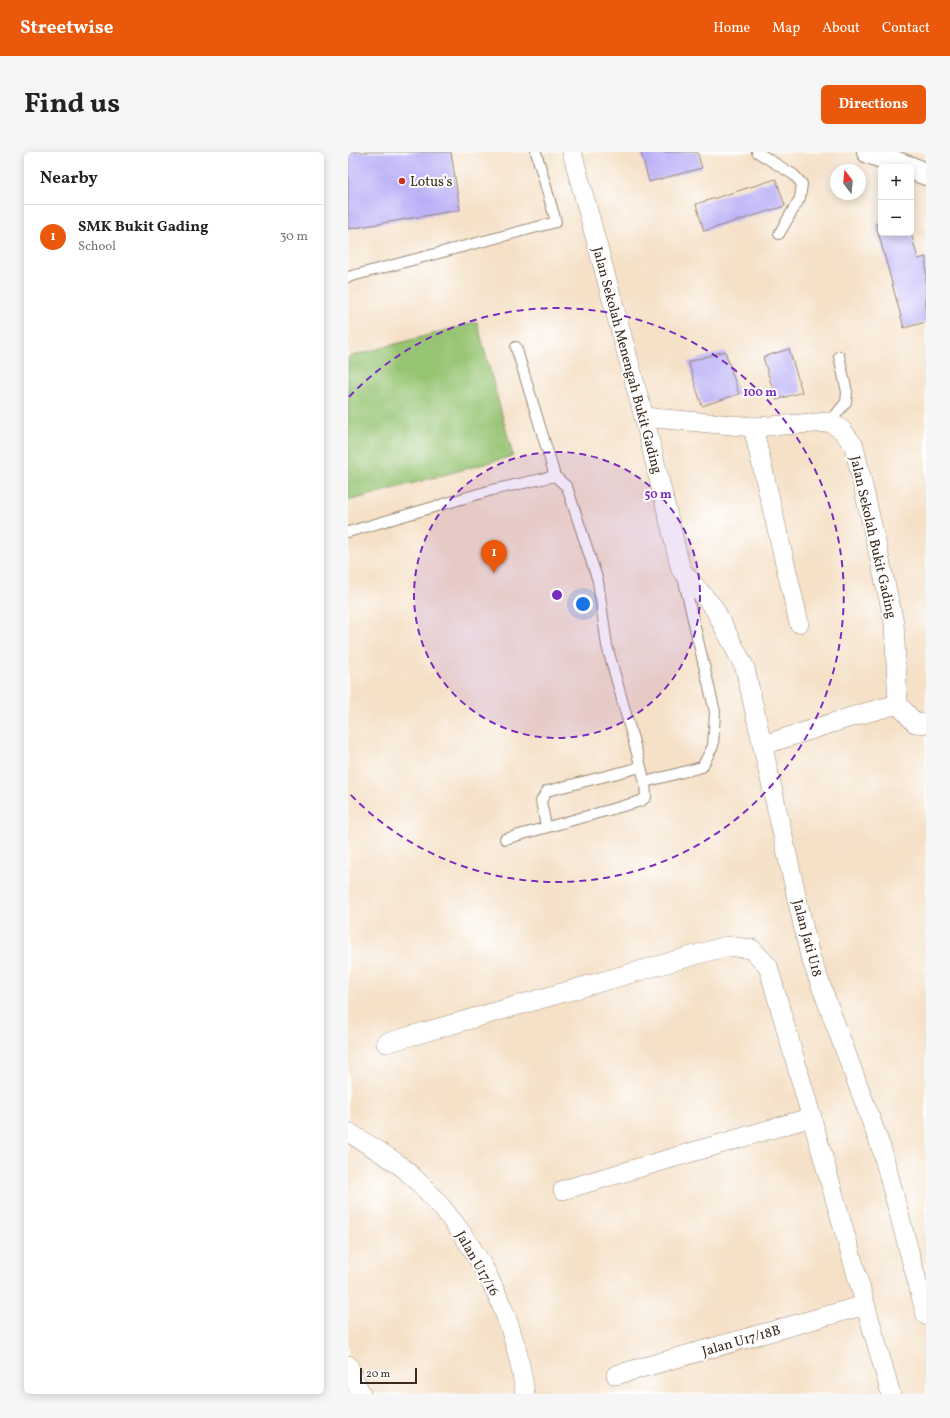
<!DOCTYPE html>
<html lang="en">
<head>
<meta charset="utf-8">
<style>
	:root { --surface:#fff; --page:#f6f6f6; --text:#222; --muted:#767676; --line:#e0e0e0; --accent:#ea580c }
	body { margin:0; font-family:Vollkorn,serif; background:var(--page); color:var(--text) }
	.controls { position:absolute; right:12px; top:12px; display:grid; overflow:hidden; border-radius:6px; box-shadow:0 2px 10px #0003 }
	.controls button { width:36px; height:36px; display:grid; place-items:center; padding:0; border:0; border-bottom:1px solid var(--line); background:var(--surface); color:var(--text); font:20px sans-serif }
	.compass { position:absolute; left:482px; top:12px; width:36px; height:36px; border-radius:50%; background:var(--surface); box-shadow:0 2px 10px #0003; rotate:344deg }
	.scale { position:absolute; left:12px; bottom:10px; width:57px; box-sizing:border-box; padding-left:4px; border:2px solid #3b2a1e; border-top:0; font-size:11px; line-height:14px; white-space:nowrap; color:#3b2a1e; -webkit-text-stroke:3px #fff; paint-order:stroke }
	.you { position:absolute; left:235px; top:452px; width:14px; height:14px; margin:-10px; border:3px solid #fff; border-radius:50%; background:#1a73e8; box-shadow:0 0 0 6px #1a73e833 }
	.badge { display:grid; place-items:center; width:26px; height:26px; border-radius:50%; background:var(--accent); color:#fff; font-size:13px; font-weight:700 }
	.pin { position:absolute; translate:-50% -33px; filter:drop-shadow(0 1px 2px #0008) }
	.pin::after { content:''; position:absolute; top:21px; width:14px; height:12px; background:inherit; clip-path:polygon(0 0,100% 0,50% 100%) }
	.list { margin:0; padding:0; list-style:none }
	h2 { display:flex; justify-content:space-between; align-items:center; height:52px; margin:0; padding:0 16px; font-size:17px }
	h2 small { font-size:13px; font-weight:400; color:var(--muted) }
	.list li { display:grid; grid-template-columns:26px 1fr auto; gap:12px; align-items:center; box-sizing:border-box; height:64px; padding:0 16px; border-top:1px solid var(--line) }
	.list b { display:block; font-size:15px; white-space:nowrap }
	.list p { margin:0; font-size:13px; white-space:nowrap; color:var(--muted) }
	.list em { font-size:13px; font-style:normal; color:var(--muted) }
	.map { position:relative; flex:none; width:578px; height:1242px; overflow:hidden; border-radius:6px }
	header { display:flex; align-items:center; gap:24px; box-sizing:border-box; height:56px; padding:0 20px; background:var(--accent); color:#fff }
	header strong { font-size:19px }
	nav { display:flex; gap:22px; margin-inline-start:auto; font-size:14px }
	.intro { display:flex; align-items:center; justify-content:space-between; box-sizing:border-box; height:96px; padding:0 24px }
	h1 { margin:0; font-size:28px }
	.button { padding:10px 18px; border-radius:6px; background:var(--accent); color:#fff; font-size:14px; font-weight:700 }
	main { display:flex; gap:24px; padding:0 24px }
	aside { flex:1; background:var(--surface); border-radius:6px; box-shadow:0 2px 10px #0003 }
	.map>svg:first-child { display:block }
</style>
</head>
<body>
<header>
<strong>Streetwise</strong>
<nav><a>Home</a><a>Map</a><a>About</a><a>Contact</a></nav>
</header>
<div class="intro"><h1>Find us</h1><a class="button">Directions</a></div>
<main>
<aside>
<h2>Nearby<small></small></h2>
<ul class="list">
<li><span class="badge">1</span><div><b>SMK Bukit Gading</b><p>School</p></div><em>30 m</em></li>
</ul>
</aside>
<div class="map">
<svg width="578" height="1242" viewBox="0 0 578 1242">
	<rect width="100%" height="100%" fill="#fff"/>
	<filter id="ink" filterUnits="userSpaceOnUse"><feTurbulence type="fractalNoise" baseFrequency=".025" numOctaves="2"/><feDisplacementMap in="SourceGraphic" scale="8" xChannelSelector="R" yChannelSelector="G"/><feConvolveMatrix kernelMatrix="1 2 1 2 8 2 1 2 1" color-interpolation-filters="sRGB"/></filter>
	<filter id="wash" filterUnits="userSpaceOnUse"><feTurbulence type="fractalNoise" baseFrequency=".012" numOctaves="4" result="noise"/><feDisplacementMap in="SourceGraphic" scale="16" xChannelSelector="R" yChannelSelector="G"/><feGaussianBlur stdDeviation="0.9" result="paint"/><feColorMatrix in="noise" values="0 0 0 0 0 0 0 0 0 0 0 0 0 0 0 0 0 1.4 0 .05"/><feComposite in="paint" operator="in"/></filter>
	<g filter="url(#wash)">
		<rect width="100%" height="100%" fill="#f5e1c8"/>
		<path fill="#97c473" stroke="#697748" d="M129,170L165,304L0,349V205Z"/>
		<g id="blocks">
			<g fill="#b9aff6">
				<path d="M0,0H103L112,58L0,77Z"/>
				<path d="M293,0H349L354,16L301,30Z"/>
				<path d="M428,27L437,54L356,79L348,52Z"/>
				<path d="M533,70V81H563L570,107L578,105V170L556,176L528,72Z"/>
				<path d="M441,197L454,240L428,248L415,205Z"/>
				<path d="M377,199L391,242L354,254L340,210Z"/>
			</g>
		</g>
	</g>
	<g filter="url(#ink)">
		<use href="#blocks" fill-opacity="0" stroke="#988673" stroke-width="1"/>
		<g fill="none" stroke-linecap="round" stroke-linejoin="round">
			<g stroke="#988673" stroke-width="12">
				<g id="lane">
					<path d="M409,0L446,23L454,32L452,46L431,82"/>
					<path d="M0,125L208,70L188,0"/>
					<path d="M168,195L207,324"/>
					<path d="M482,270L498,250L499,240L491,204"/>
					<path d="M0,380L144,338L207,324L219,335L250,429L259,494L297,630L298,645L293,649L157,687"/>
					<path d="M297,630L354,615L365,594L367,560L335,425"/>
					<path d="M198,675L193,649L199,639L293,615"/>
				</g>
			</g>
			<g stroke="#988673" stroke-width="20">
				<g id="street">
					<path d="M224,0L296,265L333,418L366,456L397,516L462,804L534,998L578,1163"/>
					<path d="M296,265L405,275L482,270L494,278L506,294L546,470L550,552"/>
					<path d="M405,275L451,471"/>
					<path d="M415,593L506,564L550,552L567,571L578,572"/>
					<path d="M38,891L379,794L404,797L420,814L543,1242"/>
					<path d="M0,980C18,992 45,1006 61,1021C124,1080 166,1156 177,1242"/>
					<path d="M215,1038L464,965"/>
					<path d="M0,1213L13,1242"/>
					<path d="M268,1223L517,1153"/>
				</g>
			</g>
			<g stroke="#988673" stroke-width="24">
				<g id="highway">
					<path d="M520,0L560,15"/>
					<path d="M563,16L578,22"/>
				</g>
			</g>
			<use href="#lane" stroke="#fff" stroke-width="10"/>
			<use href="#street" stroke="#fff" stroke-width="19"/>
			<use href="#highway" stroke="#fff" stroke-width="22"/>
		</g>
	</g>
	<circle cx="209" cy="443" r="143" fill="#7b2cbf" fill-opacity=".12"/>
	<g fill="none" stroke="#7b2cbf" stroke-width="2" stroke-dasharray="7 5">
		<circle cx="209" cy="443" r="143"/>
		<path d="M1 245A287 287 0 1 1 1 641"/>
	</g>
	<circle fill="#c8321e" stroke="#fff" stroke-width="1.5" cx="54" cy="29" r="4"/>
	<g text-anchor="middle" stroke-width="4" stroke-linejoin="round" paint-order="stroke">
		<g font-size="14" fill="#3b2a1e" stroke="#fff" text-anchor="start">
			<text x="62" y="34">Lotus's</text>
		</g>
		<g font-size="14" fill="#3b2a1e" stroke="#fff">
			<text transform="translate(280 208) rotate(75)" y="5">Jalan Sekolah Menengah Bukit Gading</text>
			<text transform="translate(526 385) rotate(77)" y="5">Jalan Sekolah Bukit Gading</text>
			<text transform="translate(460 786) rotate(75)" y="5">Jalan Jati U18</text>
			<text transform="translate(130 1111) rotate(60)" y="5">Jalan U17/16</text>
			<text transform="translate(393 1188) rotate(-16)" y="5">Jalan U17/18B</text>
		</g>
	</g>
	<circle cx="209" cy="443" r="6" fill="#7b2cbf" stroke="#fff" stroke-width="2"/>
	<g font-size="12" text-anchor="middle" font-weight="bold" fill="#7b2cbf" stroke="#fff" stroke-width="4" stroke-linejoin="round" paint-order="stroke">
		<text x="412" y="244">100 m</text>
		<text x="310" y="346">50 m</text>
	</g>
</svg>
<div class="controls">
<button>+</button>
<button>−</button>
</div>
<svg class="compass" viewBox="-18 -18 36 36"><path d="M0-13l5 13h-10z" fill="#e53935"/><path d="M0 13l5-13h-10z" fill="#767676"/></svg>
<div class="scale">20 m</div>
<div class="you"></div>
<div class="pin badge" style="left:146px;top:421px">1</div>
</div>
</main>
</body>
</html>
